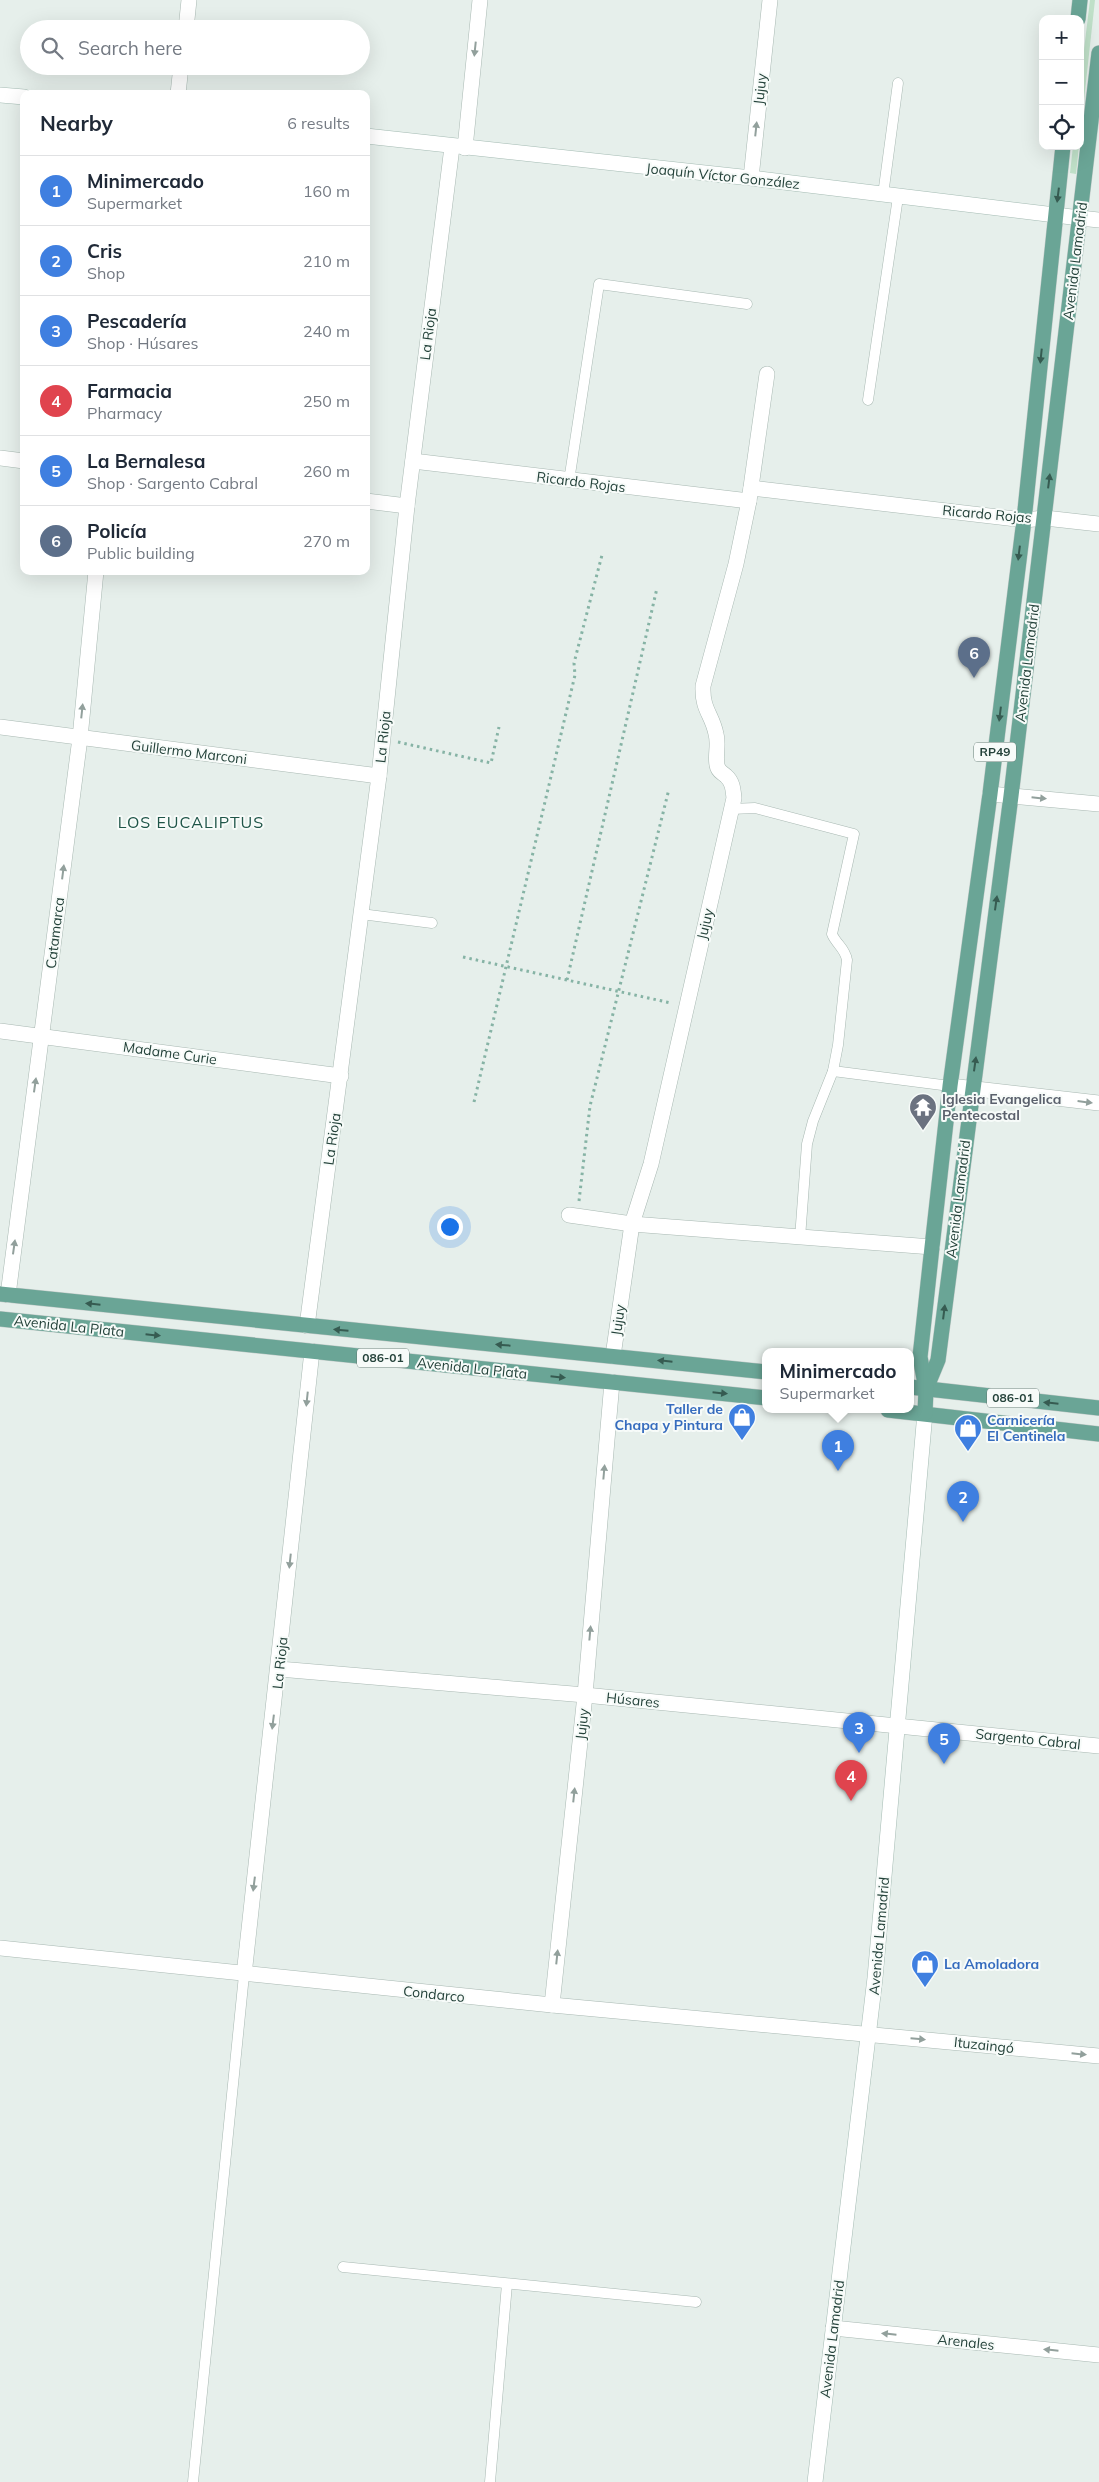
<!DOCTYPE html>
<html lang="en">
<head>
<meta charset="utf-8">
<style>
	:root { --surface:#fff; --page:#f2f2f3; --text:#1f2937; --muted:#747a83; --line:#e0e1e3; --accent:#7f5249 }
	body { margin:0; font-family:Mulish,sans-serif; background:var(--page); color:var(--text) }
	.controls { position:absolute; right:15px; top:15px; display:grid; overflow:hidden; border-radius:10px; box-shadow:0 5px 20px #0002 }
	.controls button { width:45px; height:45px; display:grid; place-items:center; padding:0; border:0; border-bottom:1px solid var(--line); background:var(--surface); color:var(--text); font:25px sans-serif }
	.you { position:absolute; left:449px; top:1226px; width:18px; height:18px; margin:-12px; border:4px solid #fff; border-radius:50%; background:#1a73e8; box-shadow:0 0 0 8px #1a73e833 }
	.badge { display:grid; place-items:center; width:32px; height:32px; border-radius:50%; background:var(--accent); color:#fff; font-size:16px; font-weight:700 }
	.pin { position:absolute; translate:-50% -41px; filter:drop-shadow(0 1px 2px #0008) }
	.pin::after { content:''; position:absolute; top:26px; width:18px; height:15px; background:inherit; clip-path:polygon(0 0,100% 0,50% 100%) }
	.popup { position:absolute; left:762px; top:1348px; width:152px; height:65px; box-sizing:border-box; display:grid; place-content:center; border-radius:10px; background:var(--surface); filter:drop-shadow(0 1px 4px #0005); font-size:16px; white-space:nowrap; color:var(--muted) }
	.popup b { font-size:19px; color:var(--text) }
	.popup::after { content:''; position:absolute; left:50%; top:100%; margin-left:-10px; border:10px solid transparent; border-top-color:var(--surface) }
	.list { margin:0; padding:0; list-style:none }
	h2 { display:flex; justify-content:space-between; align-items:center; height:65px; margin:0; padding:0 20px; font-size:21px }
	h2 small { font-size:16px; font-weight:400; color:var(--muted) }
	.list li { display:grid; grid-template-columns:32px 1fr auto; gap:15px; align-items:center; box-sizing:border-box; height:70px; padding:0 20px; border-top:1px solid var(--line) }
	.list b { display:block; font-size:19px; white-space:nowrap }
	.list p { margin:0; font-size:16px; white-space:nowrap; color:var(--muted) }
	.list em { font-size:16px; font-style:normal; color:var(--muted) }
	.icon { flex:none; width:28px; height:28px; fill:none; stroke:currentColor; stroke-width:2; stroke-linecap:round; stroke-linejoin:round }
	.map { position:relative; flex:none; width:1099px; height:2482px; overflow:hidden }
	.search { position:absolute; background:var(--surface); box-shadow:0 5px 20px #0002; left:20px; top:20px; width:350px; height:55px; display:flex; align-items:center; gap:12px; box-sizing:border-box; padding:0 18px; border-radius:28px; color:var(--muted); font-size:19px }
	.panel { position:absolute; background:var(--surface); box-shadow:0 5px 20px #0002; left:20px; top:90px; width:350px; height:485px; border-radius:10px }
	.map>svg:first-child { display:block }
</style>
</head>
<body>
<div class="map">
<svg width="1099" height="2482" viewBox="0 0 1099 2482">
	<rect width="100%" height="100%" fill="#e6efeb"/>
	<g fill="#bfe0c8">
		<path d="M1090,0H1095L1080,136V83Z"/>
		<path d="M1073,146H1079L1076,174L1070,173Z"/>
	</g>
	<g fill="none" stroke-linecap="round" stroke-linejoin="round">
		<g stroke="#a8b8b2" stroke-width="11">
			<g id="lane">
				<path d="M883,195L898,83"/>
				<path d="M868,400L898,197"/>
				<path d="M569,481L599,284L747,304"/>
				<path d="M731,809L755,808L854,834L832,934C836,944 845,948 847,960L838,1045L833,1071L813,1121L807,1144L800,1238"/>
				<path d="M361,914L432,923"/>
				<path d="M833,1071L950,1086"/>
				<path d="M343,2267L696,2302"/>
				<path d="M193,2482L244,1975"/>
				<path d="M490,2482L507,2284"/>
			</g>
		</g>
		<g stroke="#a8b8b2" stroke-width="16">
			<g id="street">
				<path d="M186,29L189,0"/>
				<path d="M178,94L181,66"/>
				<path d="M465,148L480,0"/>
				<path d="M751,178L770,0"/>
				<path d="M1080,218L1099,220"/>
				<path d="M0,458L24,461"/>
				<path d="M413,461L749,501"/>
				<path d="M751,488L1024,520L1045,518L1099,524"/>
				<path d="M366,501L407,506"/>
				<path d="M0,727L379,776"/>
				<path d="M990,794L1099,804"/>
				<path d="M0,1031L341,1076"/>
				<path d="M950,1086L1099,1103"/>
				<path d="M569,1215L632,1224L932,1247"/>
				<path d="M8,1295L80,738L96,571"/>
				<path d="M307,1326L379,776L407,506L452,147"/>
				<path d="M613,1356L632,1224L651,1164L734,798C733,790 733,782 726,776C722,772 718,772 717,765C715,755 719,744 716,734C712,714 702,710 703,686L736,564L749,501L767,374"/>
				<path d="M279,1669L585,1695L1099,1746"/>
				<path d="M0,1948L552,2005L1099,2056"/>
				<path d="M244,1975L312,1351"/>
				<path d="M552,2005L585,1695L612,1382"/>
				<path d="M833,2328L1099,2355"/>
			</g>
		</g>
		<g stroke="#a4bbb3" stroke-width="16">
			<g id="secondary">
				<path d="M0,95L24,97"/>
				<path d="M366,136L751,178L1080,218"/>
				<path d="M815,2482L875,1978L925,1413"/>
			</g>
		</g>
		<g stroke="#c2cac8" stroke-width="16">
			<g id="primary">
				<path d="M1078,19L1080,0"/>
				<path d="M0,1294L766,1372"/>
				<path d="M0,1319L766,1398"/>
				<path d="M910,1387L1099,1408"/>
				<path d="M926,1389L938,1360L1011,796L1099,53"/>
				<path d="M888,1410L1099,1434"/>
				<path d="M925,1413L926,1389L920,1357L932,1247L950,1086L990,794L1024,520L1063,146"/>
			</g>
		</g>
		<g stroke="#86b3a5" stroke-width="3" stroke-dasharray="2.5 4" stroke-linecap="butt">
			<path d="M398,742L491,763L499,727"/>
			<path d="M463,957L671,1003"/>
			<path d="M567,980L657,588"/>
			<path d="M474,1102L575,675L574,663L602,555"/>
			<path d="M579,1201L590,1106L669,789"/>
		</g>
		<use href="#lane" stroke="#fff" stroke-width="10"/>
		<use href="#street" stroke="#fff" stroke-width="15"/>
		<use href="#secondary" stroke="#fff" stroke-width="15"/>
		<use href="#primary" stroke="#6aa596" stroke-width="15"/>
	</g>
	<defs><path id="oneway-solid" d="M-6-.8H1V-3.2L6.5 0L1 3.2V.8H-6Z" transform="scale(1.25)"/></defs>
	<g fill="#92a09c">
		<use href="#oneway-solid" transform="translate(475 49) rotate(96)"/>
		<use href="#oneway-solid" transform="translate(756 129) rotate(-84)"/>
		<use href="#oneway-solid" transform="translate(82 711) rotate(-84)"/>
		<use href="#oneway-solid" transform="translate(1039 798) rotate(6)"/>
		<use href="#oneway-solid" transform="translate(63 872) rotate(-83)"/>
		<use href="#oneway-solid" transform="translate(35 1085) rotate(-82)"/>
		<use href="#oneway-solid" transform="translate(1085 1102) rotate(7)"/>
		<use href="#oneway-solid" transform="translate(14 1247) rotate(-82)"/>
		<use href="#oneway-solid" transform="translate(307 1399) rotate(96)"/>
		<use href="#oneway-solid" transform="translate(604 1472) rotate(-85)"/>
		<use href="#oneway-solid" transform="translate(290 1561) rotate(96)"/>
		<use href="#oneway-solid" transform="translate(590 1633) rotate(-85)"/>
		<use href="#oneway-solid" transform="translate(273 1722) rotate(97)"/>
		<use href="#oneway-solid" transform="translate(574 1795) rotate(-84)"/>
		<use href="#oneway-solid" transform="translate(254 1884) rotate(97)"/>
		<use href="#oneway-solid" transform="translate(557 1957) rotate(-84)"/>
		<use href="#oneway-solid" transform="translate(918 2039) rotate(5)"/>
		<use href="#oneway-solid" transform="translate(1079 2054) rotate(6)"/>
		<use href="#oneway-solid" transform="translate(889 2334) rotate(-174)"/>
		<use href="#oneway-solid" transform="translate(1051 2350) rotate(-174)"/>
	</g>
	<g fill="#365b51">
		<use href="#oneway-solid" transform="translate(1058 195) rotate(97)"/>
		<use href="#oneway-solid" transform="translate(1041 356) rotate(96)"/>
		<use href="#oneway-solid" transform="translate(1049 481) rotate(-83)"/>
		<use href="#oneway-solid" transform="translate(1019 553) rotate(97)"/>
		<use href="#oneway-solid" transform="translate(1000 714) rotate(97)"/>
		<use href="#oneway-solid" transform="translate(996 903) rotate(-82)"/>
		<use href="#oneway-solid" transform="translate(975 1064) rotate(-82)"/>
		<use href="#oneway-solid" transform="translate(93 1304) rotate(-174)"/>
		<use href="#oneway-solid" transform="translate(944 1312) rotate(-83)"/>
		<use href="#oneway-solid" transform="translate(341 1330) rotate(-175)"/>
		<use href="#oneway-solid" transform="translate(153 1335) rotate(6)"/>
		<use href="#oneway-solid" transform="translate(503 1345) rotate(-175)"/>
		<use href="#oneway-solid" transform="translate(665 1361) rotate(-174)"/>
		<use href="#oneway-solid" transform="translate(558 1377) rotate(6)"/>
		<use href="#oneway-solid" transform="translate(720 1393) rotate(6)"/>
		<use href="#oneway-solid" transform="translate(1051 1403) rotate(-174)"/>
	</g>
	<defs>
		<g id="temple-pin" transform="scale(1.4375)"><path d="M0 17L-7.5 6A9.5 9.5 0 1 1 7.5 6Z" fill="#6b7280" stroke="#f7fbf9"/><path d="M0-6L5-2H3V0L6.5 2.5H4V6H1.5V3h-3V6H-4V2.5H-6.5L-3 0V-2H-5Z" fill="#fff"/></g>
		<g id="shop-pin" transform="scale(1.4375)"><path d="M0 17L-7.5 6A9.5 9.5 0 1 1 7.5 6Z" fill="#3f7fe0" stroke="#f7fbf9"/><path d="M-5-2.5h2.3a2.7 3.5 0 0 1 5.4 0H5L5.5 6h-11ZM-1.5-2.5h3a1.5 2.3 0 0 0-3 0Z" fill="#fff"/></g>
	</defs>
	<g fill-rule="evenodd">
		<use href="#temple-pin" x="923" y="1107"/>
		<use href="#shop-pin" x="742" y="1417"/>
		<use href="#shop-pin" x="968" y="1428"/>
		<use href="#shop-pin" x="925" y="1964"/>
	</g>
	<g text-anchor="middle" stroke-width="4" stroke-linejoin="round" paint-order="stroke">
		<g fill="#f7fbf9" stroke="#637a73" stroke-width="1">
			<rect x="974" y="742.5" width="42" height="19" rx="4"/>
			<rect x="357" y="1348.5" width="52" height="19" rx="4"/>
			<rect x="987" y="1388.5" width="52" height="19" rx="4"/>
		</g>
		<g font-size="12" font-weight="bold" fill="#24423a">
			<text x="995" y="756">RP49</text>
			<text x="383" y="1362">086-01</text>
			<text x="1013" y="1402">086-01</text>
		</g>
		<g font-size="14" fill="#24423a" stroke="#f7fbf9">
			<text transform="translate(760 89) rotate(-84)" y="5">Jujuy</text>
			<text transform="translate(723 176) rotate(6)" y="5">Joaquín Víctor González</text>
			<text transform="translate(1075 261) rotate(-83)" y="5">Avenida Lamadrid</text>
			<text transform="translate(428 334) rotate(-83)" y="5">La Rioja</text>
			<text transform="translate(581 482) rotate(7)" y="5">Ricardo Rojas</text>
			<text transform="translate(987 514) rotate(5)" y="5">Ricardo Rojas</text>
			<text transform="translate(1027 663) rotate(-83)" y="5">Avenida Lamadrid</text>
			<text transform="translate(383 737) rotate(-84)" y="5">La Rioja</text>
			<text transform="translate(189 752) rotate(7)" y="5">Guillermo Marconi</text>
			<text transform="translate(705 924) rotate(-77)" y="5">Jujuy</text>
			<text transform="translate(55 933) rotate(-83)" y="5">Catamarca</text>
			<text transform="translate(170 1053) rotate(8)" y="5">Madame Curie</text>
			<text transform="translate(332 1139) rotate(-82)" y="5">La Rioja</text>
			<text transform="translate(958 1199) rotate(-83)" y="5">Avenida Lamadrid</text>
			<text transform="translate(618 1320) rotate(-82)" y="5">Jujuy</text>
			<text transform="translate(69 1326) rotate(6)" y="5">Avenida La Plata</text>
			<text transform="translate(472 1368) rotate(6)" y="5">Avenida La Plata</text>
			<text transform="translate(280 1663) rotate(-84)" y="5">La Rioja</text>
			<text transform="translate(633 1700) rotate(6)" y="5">Húsares</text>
			<text transform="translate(582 1724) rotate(-84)" y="5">Jujuy</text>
			<text transform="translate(1028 1739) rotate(6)" y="5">Sargento Cabral</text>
			<text transform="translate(879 1936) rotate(-85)" y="5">Avenida Lamadrid</text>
			<text transform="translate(434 1994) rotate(6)" y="5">Condarco</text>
			<text transform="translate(984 2045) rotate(6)" y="5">Ituzaingó</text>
			<text transform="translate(832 2339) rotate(-83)" y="5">Avenida Lamadrid</text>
			<text transform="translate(966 2342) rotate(6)" y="5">Arenales</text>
		</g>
		<g font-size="14" font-weight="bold" fill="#5b616d" stroke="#f7fbf9" text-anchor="start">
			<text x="942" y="1104">Iglesia Evangelica<tspan x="942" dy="16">Pentecostal</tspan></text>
		</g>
		<g font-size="14" font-weight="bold" fill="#366cbe" stroke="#f7fbf9" text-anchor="start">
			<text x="723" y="1414" text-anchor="end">Taller de<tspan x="723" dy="16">Chapa y Pintura</tspan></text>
			<text x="987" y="1425">Carnicería<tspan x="987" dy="16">El Centinela</tspan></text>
			<text x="944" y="1969">La Amoladora</text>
		</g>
		<g font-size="16" letter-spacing="1" fill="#1f5548" stroke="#f7fbf9">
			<text x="191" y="828">LOS EUCALIPTUS</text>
		</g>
	</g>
</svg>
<div class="controls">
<button>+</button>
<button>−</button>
<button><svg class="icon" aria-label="locate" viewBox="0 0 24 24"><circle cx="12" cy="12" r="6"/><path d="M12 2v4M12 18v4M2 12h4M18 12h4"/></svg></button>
</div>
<div class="you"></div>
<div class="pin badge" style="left:838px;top:1471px;background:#3f7fe0">1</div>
<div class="popup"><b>Minimercado</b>Supermarket</div>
<div class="pin badge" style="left:963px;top:1522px;background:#3f7fe0">2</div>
<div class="pin badge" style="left:859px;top:1753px;background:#3f7fe0">3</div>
<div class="pin badge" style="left:851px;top:1801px;background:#e0444e">4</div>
<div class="pin badge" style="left:944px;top:1764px;background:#3f7fe0">5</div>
<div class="pin badge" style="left:974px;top:678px;background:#5c6f8a">6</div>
<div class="search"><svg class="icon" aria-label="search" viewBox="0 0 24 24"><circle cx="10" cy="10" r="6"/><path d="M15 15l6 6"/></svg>Search here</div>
<section class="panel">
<h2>Nearby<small>6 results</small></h2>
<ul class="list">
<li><span class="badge" style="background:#3f7fe0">1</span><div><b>Minimercado</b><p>Supermarket</p></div><em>160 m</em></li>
<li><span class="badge" style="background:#3f7fe0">2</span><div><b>Cris</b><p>Shop</p></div><em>210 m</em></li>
<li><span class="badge" style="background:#3f7fe0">3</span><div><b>Pescadería</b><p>Shop · Húsares</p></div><em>240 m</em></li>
<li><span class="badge" style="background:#e0444e">4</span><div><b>Farmacia</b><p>Pharmacy</p></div><em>250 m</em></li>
<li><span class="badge" style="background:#3f7fe0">5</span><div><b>La Bernalesa</b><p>Shop · Sargento Cabral</p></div><em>260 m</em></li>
<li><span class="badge" style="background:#5c6f8a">6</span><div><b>Policía</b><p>Public building</p></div><em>270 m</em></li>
</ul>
</section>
</div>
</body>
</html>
